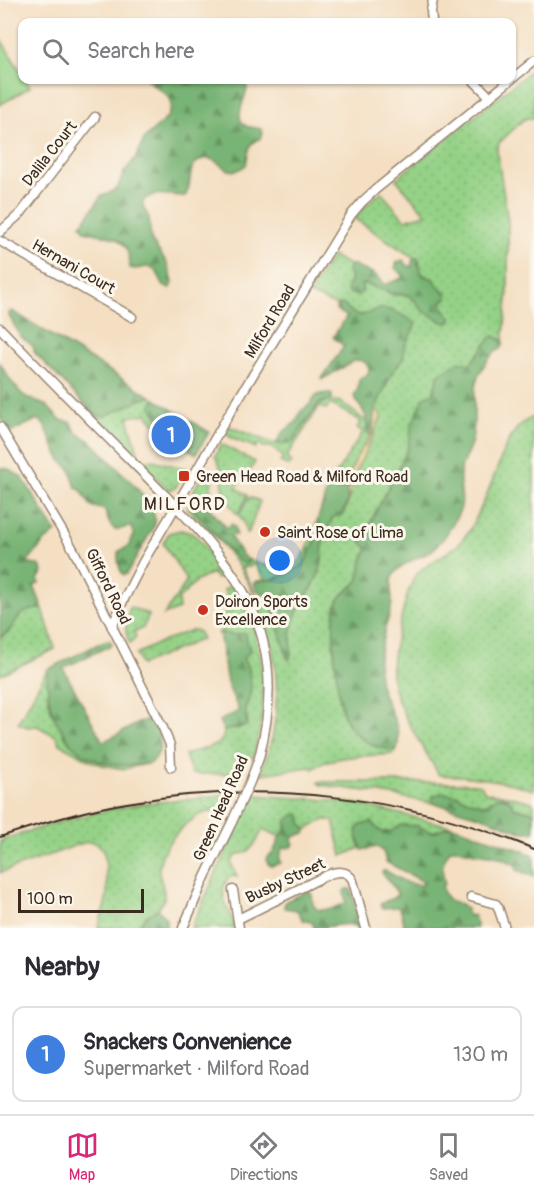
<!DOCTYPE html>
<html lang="en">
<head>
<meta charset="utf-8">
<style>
	:root { --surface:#fff; --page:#f2f2f3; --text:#2b2b33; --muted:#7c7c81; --line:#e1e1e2; --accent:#db2777 }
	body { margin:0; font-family:Pangolin,sans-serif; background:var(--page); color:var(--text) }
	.scale { position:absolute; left:18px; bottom:15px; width:126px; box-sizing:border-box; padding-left:6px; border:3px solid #3b2a1e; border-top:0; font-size:16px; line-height:21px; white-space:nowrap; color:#3b2a1e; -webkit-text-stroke:4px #fbf7ec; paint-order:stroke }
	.you { position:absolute; left:280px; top:561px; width:21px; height:21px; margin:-15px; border:4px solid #fff; border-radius:50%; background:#1a73e8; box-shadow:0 0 0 9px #1a73e833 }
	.badge { display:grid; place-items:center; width:39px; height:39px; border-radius:50%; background:var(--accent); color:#fff; font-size:20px; font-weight:700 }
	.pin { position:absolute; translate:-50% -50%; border:3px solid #fff; box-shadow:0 2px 6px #0006 }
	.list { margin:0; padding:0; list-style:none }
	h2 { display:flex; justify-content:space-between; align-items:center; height:78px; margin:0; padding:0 24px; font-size:26px }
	h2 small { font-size:20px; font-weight:400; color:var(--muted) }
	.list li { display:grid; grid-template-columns:39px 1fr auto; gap:18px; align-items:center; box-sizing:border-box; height:96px; margin:0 12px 12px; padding:0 12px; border:2px solid var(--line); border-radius:12px }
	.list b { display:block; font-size:22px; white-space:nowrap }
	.list p { margin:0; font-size:20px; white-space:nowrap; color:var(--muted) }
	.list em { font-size:20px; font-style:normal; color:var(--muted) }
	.icon { flex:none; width:33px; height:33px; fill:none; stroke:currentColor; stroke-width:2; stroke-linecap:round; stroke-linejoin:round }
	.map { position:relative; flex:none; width:534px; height:928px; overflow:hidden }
	.search { position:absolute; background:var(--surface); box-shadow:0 2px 4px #0004; left:18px; right:18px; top:18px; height:66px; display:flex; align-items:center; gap:15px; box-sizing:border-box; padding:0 21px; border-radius:12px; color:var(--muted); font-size:22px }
	.sheet { height:186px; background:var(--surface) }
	nav { display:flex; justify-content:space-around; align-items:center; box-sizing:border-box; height:84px; border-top:2px solid var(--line); background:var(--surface); font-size:16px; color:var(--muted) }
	nav a { display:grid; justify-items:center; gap:3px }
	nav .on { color:var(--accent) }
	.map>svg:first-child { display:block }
</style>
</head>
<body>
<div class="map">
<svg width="534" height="928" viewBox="0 0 534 928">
	<defs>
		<pattern id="grass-dots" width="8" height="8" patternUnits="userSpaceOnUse" patternTransform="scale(1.5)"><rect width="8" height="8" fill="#95d287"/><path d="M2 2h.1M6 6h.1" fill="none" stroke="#81b474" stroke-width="1.8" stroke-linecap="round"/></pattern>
		<pattern id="forest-firs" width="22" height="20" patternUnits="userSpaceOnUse" patternTransform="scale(1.5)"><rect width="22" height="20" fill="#78b474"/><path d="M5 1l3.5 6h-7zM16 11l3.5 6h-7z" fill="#64935f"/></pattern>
		<pattern id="sand-dots" width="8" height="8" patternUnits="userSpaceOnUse" patternTransform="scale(1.5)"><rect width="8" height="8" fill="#eeda9e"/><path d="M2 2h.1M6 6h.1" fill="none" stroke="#cdbb88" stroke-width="1.8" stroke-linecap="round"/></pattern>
	</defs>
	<rect width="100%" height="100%" fill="#fbf7ec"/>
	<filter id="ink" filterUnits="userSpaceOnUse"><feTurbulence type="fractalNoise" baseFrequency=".0167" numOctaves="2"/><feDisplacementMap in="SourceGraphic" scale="12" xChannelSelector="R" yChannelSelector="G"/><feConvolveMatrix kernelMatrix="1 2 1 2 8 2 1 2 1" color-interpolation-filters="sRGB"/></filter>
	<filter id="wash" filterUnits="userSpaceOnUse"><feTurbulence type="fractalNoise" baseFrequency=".008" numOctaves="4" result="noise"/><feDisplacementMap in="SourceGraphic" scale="24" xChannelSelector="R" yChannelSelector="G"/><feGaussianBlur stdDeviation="1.35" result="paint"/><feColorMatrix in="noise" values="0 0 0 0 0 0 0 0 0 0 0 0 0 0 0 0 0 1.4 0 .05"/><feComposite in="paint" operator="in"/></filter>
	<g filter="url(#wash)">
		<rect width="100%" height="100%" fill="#f4dfc3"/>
		<g fill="url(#grass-dots)" stroke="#687e52" stroke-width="1.5" fill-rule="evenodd">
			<path d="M534,68V118H528L523,120L499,143L497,151L508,222V291L503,346L502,340H489L484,347L470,364L433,394L411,427L410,439L407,451L361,541L368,549L362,560L361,570L358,581L343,594L335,611L333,645L342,711C344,716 345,721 348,725C358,739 380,753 397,748L395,752L392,754C372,756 327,755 313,769L310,767L261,774C265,761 270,748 273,734C285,668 267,599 224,547C213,534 201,523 189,510C189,509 188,507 188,506C188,498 204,471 209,468L212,479L210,499L205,504L196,502L192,505L193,507L241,562L248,563L247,559L262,565H274L277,572L299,562L307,550L317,522L319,525L329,526L333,517L342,515L347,506L357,469L381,418V415L375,409L408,339L375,310L368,314L355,315C349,310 345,302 337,306L309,294L332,256L350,265L348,270L351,279L347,288C347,293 351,294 355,295L362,284H366L395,295H408L416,302L423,311L446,323L450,322L451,317C441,306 440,306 446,292L439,288L436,282L421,273L418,259L414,258L355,219L366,205L381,192L405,220L426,214L396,179ZM323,537L320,570L313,587L299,607L294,617L288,659L270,602H264L257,597L242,567H250L253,564C260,569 260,581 272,580L302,566L308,556L309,552L315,544Z"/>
			<path d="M150,396L155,399C150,408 152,411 159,417C160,418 161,420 163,421C169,424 172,423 177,428L155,424L147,414L128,417L138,453L134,454L94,414C108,419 119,409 131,403C137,400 144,400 150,396Z"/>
			<path d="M329,400L340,402L365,420L368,424L366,432L370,434L372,433C365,445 352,463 349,476C348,482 351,485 347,490L345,487L339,488L336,490L331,489L327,490L330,483L363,432L357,428L361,421L331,404L326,409L319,407L286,458L292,462L289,466L280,462L282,461V456L271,447H263L261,444L256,445V448C246,443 230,440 225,432L228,426L272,443L287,444L293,440L318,405Z"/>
			<path d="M534,417V790C503,780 472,776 439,775C424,748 396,709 392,679C390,654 402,616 408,592L415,576L422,569L457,546L470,530L485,499L508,441C515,430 522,421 534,417Z"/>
			<path d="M221,444L255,462L248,475L244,473L236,488L247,494V497L238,514L236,513L225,498L220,466L215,456Z"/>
			<path d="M148,460H153L187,469L175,488L169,490L143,464Z"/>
			<path d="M249,497L260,501L248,534L246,533L244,523L239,515Z"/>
			<path d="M181,530L191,533L197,537L228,576H221L217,579L212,573L195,582L178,600L179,609L164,615L187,581L163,543L169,533Z"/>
			<path d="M235,586C240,596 245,606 249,616C268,662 266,711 253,758L243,759L238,774H192L185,755L218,744L223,738L224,731L245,726L248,722L245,712V708L250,696L249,670L243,658L250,651L245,634L233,635L219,632L225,629L222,620L223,615L232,609L224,590L228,587Z"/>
			<path d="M130,607L149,615L143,628L134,632L136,637L130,644C123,631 126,621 130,607Z"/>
			<path d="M34,609H43L55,649L0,675V637C15,630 10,623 20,615C24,612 29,611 34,609Z"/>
			<path d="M192,630L198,631L202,639L141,665L136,654L161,642Z"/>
			<path d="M47,670L48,696L52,714L69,742L89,756L100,762L125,765L151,763L124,769L102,765L91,761L60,744L56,736L37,726L27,727L18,723Z"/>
			<path d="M319,782H429L475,784L481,785L485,792L489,793L508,796L532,802L534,805V812L515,808C512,804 511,799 505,797C494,794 492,805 483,805C468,804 459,792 440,793L434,803L436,804L381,793L321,785L318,783Z"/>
			<path d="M228,795L222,809C214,810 206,811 199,815C181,826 159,848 159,870C159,880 167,892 163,902C159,911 144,915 137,928H98C101,919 104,909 106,900C108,892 107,883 106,875C106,859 106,837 83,843L0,873V841C48,824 99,810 149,803C176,800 202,798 228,795Z"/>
			<path d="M252,795L316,799L358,804L455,827C444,827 434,835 424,829L381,832L376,830L372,822L361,825L357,836L360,848L342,856L333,820H324L306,830L301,823L300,815L286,823L287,827L280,837L263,829C257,841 252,854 237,854L231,862L237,877L234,876L228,878C216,896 231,910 235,928H191Z"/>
		</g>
		<g fill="url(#forest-firs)" stroke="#5a6f49" stroke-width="1.5">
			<path d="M147,80H245C246,84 247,85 247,89C245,99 233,119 246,126C250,128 256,127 261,129L263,133L261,138C247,144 249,151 246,165C225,182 221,155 203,159C185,164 194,185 185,196C171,196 155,190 143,201V207L149,218L151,240L167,263L173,282L172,286L169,288L163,286C160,278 157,266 146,267C139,268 137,270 130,268C128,263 129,258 128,253C123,234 101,236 85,231L81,225C87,215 95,208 100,197L117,189L124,172L137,156L144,139L164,121L169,114L171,107L170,100L166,94Z"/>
			<path d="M417,258L419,260L421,273L424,276L434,279L439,288L447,294V298L442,301C440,308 447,312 451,317L449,323L443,322L423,311L416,302L408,295L390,293L366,284H362V292L358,295L351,294L347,290L351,279L348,270L350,265H355C361,271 367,270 374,274C379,277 380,282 385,285L402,278V274L395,268L397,262L403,260L408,266L411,267L413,259Z"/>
			<path d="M342,304C348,307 351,314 358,315C365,316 370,312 376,310C389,305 406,317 416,324L405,346L403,359L392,373L375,409L372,433L370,434L366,432C370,414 361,411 354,396L358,389L359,379L368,374L369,369L366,363L360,360L354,361L321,380L344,346L333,337L347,316L336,310V307Z"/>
			<path d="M12,311L150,396L105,416H101L94,414L35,353L33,346L21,337L9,316V313Z"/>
			<path d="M493,336L501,339L503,346C500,350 496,351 493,354C464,385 479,404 472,440C469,452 461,462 460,474C458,486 465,499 460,510C453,525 444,541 431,551C419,558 400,563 393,576C388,584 393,594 392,603C391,612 387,621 385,629C383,638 381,647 379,656C378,667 378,678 381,688C387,707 403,727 397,748L395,750C377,749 358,740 348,724C337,708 331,631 335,611C338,593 347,594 356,583C362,577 360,568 362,561C363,557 366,553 368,549L361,541L407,451L410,439L411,427L424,397L433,394L439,374L460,361L470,364C476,357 487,341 493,336Z"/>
			<path d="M0,363L10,380L21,393L28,398L47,406L60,420L70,422L73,426L77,433L91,441L136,487L151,505L155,519V524L127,574L124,575C118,570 118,559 118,552L129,546L131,538L134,536L131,527C125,525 121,531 115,530C109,524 106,517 105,510L91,506L81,490L76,488L70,468C53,459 53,433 40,420H36L9,433L0,416Z"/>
			<path d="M329,393L332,395V400L322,402L318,405C313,412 307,419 303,426C296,436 293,449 277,443L282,433L296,422L300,412L309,405L316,396L320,394Z"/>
			<path d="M155,399L209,432L196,454L179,443L181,429L177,428L173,424H164L156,415L151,407Z"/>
			<path d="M0,468L8,469L22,477L56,532L44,542L27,562L34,565H39L41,567V570L43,572L38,579L40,583L34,586L43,609C10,609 21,627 0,637Z"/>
			<path d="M341,487L346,488C350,499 346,505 341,515L333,517L328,528H323L317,522L327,490L331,489L336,490Z"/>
			<path d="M196,502L205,504L227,528L232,524L235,527L236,535L230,536L242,555L248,560L246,564H244L237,559L194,510L192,505Z"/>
			<path d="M317,537H323C322,548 324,560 320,570C313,591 296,606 292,628C290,638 294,652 289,660L287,656L269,597C262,594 255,591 254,583C261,579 266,581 273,579C278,578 300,568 303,565C309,559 308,551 315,544L314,541Z"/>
			<path d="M219,632L233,635L245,633L250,651L243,658L249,670L251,686L250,696L245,708L247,724L246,726L224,731L219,721L239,711L227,683Z"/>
			<path d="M109,640L113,644L63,668L103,742L152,716C160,732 166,749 151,763C124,768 91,765 71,744C68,741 66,736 64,733C60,727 56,722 54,717C48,702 47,686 47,670L104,641Z"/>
			<path d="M442,793L456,795L474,802L485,805L488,804L495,798C506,795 510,800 515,808L534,812V832H521L486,818L434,803L432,800L433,796Z"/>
			<path d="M297,814L301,816C301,818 301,820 301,822C303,827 308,828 305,834H300L291,839L294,844L292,847L282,848L280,858L281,863L272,866L269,865L266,860L267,857L273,853L276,846L278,844V840L287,827V820L292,816Z"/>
			<path d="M372,822C382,837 388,834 401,825L419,826L429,832H434L446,827H455L465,830L534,855V877L517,870L516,865L496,856L475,853L458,849H451C442,861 440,869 445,883L442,887L444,894L451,902L461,904L467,909V914L471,916L474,915L477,928H406C400,919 406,916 398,907L382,908L380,904L393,898L398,894L387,878L382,873L383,871H386L407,883L422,885L424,882L390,864L386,862L383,851L377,847L362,850L357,836V829L361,825Z"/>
			<path d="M346,889H351L362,928H356L353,925C338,922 329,928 314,928L313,923L303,920L297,910L285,908L284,906L286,901L309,891L312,894L313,905L318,910L332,909L346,903L344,891Z"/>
			<path d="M158,909L166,919V928H137L145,917Z"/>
		</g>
		<path fill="url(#sand-dots)" stroke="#94825e" stroke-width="1.5" d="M375,409L381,415V417L357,469L349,499L347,490L349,488V477L352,469L357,457L373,431Z"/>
		<path fill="#95d287" stroke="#687e52" stroke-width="1.5" d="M0,38L22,74V80H26L30,87L0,105Z"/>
	</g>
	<g filter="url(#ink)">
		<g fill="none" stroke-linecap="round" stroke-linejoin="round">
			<g stroke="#988470" stroke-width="11">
				<g id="minor">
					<path d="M432,22L431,11L433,0"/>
					<path d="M473,80L490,97"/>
					<path d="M0,232L21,213L95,117"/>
					<path d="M0,241L132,317"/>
					<path d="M0,328C44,374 89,419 134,464C225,555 295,619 259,758"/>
					<path d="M0,427L73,549L163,728L170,745L171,767"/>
					<path d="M112,627L123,601L143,562L176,506L229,414L351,215L362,202L375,190L534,61"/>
					<path d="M233,890L239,928"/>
					<path d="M471,897L496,904L498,907L505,928"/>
					<path d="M238,919L325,876C336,871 348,869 353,881L366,928"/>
					<path d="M183,928L205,877L232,822"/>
				</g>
			</g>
			<use href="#minor" stroke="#fff" stroke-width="8"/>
			<path stroke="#3b2a1e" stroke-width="2" d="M0,837C42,823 84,810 127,803C263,779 407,796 534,849"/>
			<g stroke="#988470" stroke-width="11" stroke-linecap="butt">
				<path id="minor-bridge" d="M232,822L250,782L259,758"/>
			</g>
			<use href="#minor-bridge" stroke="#fff" stroke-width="8"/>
		</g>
	</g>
	<g fill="#c8321e" stroke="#fbf7ec" stroke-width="2">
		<rect x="178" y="470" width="12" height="12" rx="3"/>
		<circle cx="265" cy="532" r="6"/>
		<circle cx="203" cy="610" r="6"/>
	</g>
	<g text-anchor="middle" stroke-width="6" stroke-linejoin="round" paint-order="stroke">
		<g font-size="16" fill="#3b2a1e" stroke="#fbf7ec">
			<text transform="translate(49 153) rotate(-52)" y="6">Dalila Court</text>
			<text transform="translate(74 266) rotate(30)" y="6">Hernani Court</text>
			<text transform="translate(269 321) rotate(-59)" y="6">Milford Road</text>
			<text transform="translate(109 586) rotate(64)" y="6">Gifford Road</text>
			<text transform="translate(220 808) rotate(-66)" y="6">Green Head Road</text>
			<text transform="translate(285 880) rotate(-25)" y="6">Busby Street</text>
		</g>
		<g font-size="16" fill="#3b2a1e" stroke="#fbf7ec" text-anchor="start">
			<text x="196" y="482">Green Head Road &amp; Milford Road</text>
			<text x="277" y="538">Saint Rose of Lima</text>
			<text x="215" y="607">Doiron Sports<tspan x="215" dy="18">Excellence</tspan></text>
		</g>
		<g font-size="18" letter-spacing="1.5" fill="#3b2a1e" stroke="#fbf7ec">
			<text x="185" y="510">MILFORD</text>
		</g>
	</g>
</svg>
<div class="scale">100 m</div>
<div class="you"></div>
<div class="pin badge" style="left:171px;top:435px;background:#3f7fe0">1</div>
<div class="search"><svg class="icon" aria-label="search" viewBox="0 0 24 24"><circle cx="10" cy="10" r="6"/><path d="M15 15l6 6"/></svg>Search here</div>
</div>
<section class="sheet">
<h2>Nearby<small></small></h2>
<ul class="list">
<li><span class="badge" style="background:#3f7fe0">1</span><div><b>Snackers Convenience</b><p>Supermarket · Milford Road</p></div><em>130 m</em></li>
</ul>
</section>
<nav>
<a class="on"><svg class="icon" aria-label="map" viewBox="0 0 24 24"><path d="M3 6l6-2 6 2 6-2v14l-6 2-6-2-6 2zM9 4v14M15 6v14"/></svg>Map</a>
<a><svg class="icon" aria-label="directions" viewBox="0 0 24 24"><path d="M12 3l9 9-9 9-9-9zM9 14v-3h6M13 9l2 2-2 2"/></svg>Directions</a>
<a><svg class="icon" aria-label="saved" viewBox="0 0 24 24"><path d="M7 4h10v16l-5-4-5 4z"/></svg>Saved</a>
</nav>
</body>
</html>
